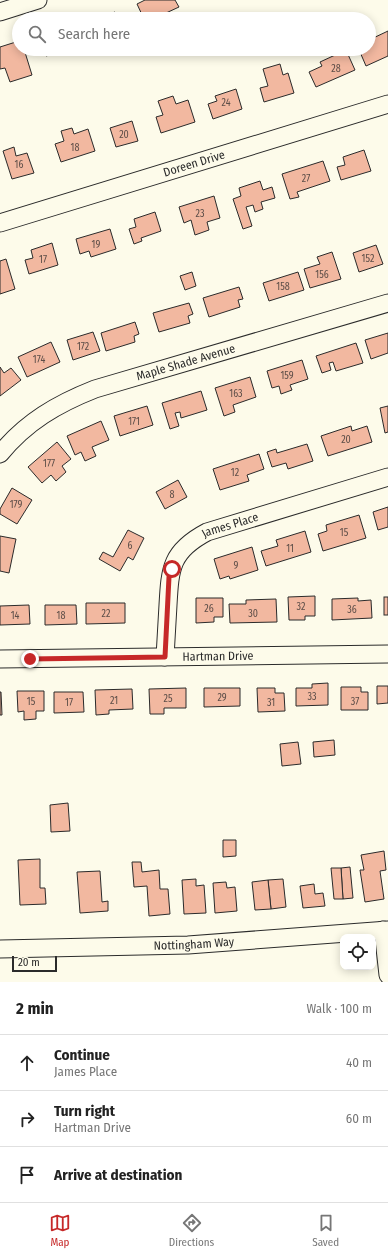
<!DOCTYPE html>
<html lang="en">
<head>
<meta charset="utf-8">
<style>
	:root { --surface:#fff; --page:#f2f2f2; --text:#222; --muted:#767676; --line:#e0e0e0; --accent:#c62828 }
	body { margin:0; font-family:"Fira Sans Condensed",sans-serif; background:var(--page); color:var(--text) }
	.controls { position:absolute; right:12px; bottom:12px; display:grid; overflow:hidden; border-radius:8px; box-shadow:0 2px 10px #0003 }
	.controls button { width:36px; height:36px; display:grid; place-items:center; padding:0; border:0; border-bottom:1px solid var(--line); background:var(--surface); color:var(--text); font:20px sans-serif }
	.scale { position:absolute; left:12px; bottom:10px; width:45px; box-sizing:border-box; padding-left:4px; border:2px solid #2b2b2b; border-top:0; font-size:11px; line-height:14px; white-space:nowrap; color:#2b2b2b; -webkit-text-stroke:3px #fdfbea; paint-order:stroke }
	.stop { position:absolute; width:12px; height:12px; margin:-9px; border:3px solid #c62828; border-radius:50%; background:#fff }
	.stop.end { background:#c62828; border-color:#fff; box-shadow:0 1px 4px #0008 }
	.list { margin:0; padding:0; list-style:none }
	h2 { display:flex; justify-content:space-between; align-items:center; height:52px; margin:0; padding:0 16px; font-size:17px }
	h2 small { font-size:13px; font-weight:400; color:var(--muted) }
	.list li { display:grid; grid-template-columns:26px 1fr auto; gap:12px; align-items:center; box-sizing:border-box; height:56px; padding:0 16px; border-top:1px solid var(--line) }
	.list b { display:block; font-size:15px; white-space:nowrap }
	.list p { margin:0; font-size:13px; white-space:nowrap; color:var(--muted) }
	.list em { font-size:13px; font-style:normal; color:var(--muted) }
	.icon { flex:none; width:22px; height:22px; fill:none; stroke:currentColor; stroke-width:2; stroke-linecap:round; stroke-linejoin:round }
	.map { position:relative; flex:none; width:388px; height:982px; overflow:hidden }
	.search { position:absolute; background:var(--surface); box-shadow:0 2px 10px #0003; left:12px; right:12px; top:12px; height:44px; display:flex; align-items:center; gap:10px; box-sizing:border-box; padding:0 14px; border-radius:22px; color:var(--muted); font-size:15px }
	.sheet { height:220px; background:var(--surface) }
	nav { display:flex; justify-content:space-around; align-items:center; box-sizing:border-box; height:56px; border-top:1px solid var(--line); background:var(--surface); font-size:11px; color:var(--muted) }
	nav a { display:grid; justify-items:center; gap:2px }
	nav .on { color:var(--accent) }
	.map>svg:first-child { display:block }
</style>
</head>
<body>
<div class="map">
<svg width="388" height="982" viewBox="0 0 388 982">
	<rect width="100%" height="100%" fill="#fdfbea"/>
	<g fill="#f2b8a0" stroke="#2b2b2b">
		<path d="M145,0H175L179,7L166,13L169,19H144L137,4Z"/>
		<path d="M115,12L117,19H93Z"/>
		<path d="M388,31V56L366,66L360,52L369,49V40Z"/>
		<path d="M19,41V49H24L32,75L10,82L5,68L0,69V47Z"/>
		<path d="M36,49H70L46,56L44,52L37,54Z"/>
		<path d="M346,50L355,70L316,87L309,72L322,66L320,62Z"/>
		<path d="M280,64L283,75L288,73L294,93L264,102L260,88L268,86L263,69Z"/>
		<path d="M236,89L242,109L213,119L208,104L217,101L215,96Z"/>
		<path d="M173,96L176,104L188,100L195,122L161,133L156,117L163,115L158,101Z"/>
		<path d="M132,121L138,141L116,147L110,128Z"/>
		<path d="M72,128L74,134L88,129L95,151L61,162L55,144L64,141L61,131Z"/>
		<path d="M14,147L16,156L27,153L34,173L12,179L3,151Z"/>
		<path d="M364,150L371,171L341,180L337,167L345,165L343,157Z"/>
		<path d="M323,161L330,181L297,192L299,197L290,199L282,174Z"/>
		<path d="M260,181L263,190L272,187L275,198L261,202L263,209L255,212L253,205L246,207L252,226L243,229L233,199L241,196L239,188Z"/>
		<path d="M214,196L220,218L207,222L209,230L195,235L191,220L184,223L179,207Z"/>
		<path d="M155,212L161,231L141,238L142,241L134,244L129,229L136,227L134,219Z"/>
		<path d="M110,229L116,249L91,257L89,251L80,254L76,239Z"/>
		<path d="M52,243L58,265L29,274L25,260L33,258L31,250Z"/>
		<path d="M376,245L383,264L359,272L353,253Z"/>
		<path d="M332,252L341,279L310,288L304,269L320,264L317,257Z"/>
		<path d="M6,259L15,289L0,294V261Z"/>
		<path d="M192,272L196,286L185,290L180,276Z"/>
		<path d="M298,272L304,290L269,301L263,283Z"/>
		<path d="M239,287L243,299L238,300L240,307L209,317L203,298Z"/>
		<path d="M189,303L193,314L188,316L190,323L159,332L153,313Z"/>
		<path d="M135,322L139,334L134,336L135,342L106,351L101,333Z"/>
		<path d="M93,332L100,351L73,360L67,340Z"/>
		<path d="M388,333V353L371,359L365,340Z"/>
		<path d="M51,342L60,362L27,377L18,357Z"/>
		<path d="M356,343L363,363L336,371L333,362L329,363L331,370L322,373L316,356Z"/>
		<path d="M302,360L308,379L290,385L292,390L281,394L279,386L272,388L267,371Z"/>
		<path d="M0,367L4,373L11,368L21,380L0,396Z"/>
		<path d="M250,377L256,397L233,405L235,412L224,416L215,388Z"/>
		<path d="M201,391L207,410L181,418L180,412L175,413L179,426L170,429L162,403Z"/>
		<path d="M147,406L153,425L120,436L114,416Z"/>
		<path d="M388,406V432L385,433L380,408Z"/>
		<path d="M101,421L109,440L92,447L96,456L85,461L81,452L75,455L67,436Z"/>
		<path d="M351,426L352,431L367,426L372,442L328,456L321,436Z"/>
		<path d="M57,442L71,459L62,466L66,472L56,481L51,475L42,483L28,467Z"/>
		<path d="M307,444L313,461L288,469L286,463L272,467L267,452L276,449L277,453Z"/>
		<path d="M259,454L264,469L247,475L249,481L220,490L213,469Z"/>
		<path d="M178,480L187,497L165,509L156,492Z"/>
		<path d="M12,488L32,500L17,524L0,514V509Z"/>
		<path d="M388,507V527L378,530L373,512Z"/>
		<path d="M359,515L366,538L323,551L318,534L327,531L326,525Z"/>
		<path d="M128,530L144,538L133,560L128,557L120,571L99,559L103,552L113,557Z"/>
		<path d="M305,531L311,552L266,566L261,551L278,546L276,540Z"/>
		<path d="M0,536L16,539L9,573L0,571Z"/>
		<path d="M252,547L258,570L230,579L229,576L220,579L214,559Z"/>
		<path d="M315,596V616H305V620H289L288,597Z"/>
		<rect x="384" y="597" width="4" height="18"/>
		<path d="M196,598H223V617H214V622L196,623Z"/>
		<path d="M358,598V601L371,600L372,618L332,620V599Z"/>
		<path d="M276,599L277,622L230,623L229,604H246V600Z"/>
		<path d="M86,603H125V623L86,624Z"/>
		<path d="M29,605L30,624L0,625V606Z"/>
		<path d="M45,605H76L77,624L45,625Z"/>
		<path d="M328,683V705L296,706V688H312V684Z"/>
		<path d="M377,686H388V703L377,704Z"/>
		<path d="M341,687H361V692H368V710H341Z"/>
		<path d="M186,688V708H164V714H150L149,689Z"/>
		<path d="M204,688H240V706L204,707Z"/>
		<path d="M257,688H275V693H284L285,711L258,712Z"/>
		<path d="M132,689L133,709L109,710V714L96,715L95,690Z"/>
		<path d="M17,691H44V711H36V719L24,720V711L18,712Z"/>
		<path d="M0,692H1L2,715H0Z"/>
		<path d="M54,692H83L84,712L54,713Z"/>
		<path d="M334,740L335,755L314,757L313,742Z"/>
		<path d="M298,742L301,764L282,766L280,744Z"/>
		<path d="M68,803L70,831L51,832L50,805Z"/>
		<path d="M223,840H236V856L223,857Z"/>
		<path d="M384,851L386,870L380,871L384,899L365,902L360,870H364L361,855Z"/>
		<path d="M40,859V888H45L46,904L20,905L18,860Z"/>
		<path d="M132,862H141L142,872L159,870L160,889H168L170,914L149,916L147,886L134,887Z"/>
		<path d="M350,867L353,898L343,899L341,868Z"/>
		<path d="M331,868H341L343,899H334Z"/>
		<path d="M100,871L102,902L108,901V911L80,913L77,872Z"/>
		<path d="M196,879V886L204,885L206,913L184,914L182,880Z"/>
		<path d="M283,879L286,907L271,909L268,880Z"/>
		<path d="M268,880L271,909L255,910L252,882Z"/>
		<path d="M226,882L227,888L235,887L237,911L215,913L213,883Z"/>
		<path d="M314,884L315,894L323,893L325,906L303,908L300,886Z"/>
	</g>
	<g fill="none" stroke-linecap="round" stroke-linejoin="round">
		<g stroke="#2b2b2b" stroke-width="19">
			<g id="minor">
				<path d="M0,12L38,0"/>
				<path id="s1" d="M0,223L388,104"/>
				<path id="s2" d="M0,454C26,422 57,404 95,389L388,303"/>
				<path id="s3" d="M165,657C166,640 167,622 168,605C170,568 171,551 207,532L388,477"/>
				<path id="s4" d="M0,659L388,654"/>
				<path d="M383,930L388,975"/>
				<path id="s5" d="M0,949L188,945L388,930"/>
			</g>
		</g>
		<use href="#minor" stroke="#fdfbea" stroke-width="17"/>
	</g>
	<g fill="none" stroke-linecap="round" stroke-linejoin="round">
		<path stroke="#c62828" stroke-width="5" d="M30,659L165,657L169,577L172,569"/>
	</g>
	<g text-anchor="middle" stroke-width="3" stroke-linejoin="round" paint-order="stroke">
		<g font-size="10" fill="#5d4e48">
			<text x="336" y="72">28</text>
			<text x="226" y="106">24</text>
			<text x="124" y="138">20</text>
			<text x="75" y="151">18</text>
			<text x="19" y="168">16</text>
			<text x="306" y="182">27</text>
			<text x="200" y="217">23</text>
			<text x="96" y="248">19</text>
			<text x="368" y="262">152</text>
			<text x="43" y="263">17</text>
			<text x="322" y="278">156</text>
			<text x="283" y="290">158</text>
			<text x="83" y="350">172</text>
			<text x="39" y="363">174</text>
			<text x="287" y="379">159</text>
			<text x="236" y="397">163</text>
			<text x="134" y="425">171</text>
			<text x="346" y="443">20</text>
			<text x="49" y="467">177</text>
			<text x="235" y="476">12</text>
			<text x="172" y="498">8</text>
			<text x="16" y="508">179</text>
			<text x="344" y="536">15</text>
			<text x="130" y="549">6</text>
			<text x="290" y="552">11</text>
			<text x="236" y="569">9</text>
			<text x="301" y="610">32</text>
			<text x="209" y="612">26</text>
			<text x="352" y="613">36</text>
			<text x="106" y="617">22</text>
			<text x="253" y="617">30</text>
			<text x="15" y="619">14</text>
			<text x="61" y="619">18</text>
			<text x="312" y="700">33</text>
			<text x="222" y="701">29</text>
			<text x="168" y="702">25</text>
			<text x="114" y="704">21</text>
			<text x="31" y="705">15</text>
			<text x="355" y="705">37</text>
			<text x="69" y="706">17</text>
			<text x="271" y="706">31</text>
		</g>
		<g font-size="12" fill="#2b2b2b" stroke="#fdfbea">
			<text dy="4" stroke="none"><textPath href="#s1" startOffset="203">Doreen Drive</textPath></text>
			<text dy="4" stroke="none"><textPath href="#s2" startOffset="211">Maple Shade Avenue</textPath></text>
			<text dy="4" stroke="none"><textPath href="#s3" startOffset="165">James Place</textPath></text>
			<text dy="4" stroke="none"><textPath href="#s4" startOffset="218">Hartman Drive</textPath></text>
			<text dy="4" stroke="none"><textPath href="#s5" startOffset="194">Nottingham Way</textPath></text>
		</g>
	</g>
</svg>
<div class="controls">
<button><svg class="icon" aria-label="locate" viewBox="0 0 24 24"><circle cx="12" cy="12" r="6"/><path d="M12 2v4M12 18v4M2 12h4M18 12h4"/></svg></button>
</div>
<div class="scale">20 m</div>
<div class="stop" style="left:172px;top:569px"></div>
<div class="stop end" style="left:30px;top:659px"></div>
<div class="search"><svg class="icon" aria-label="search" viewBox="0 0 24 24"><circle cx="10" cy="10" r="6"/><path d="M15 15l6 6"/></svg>Search here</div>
</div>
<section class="sheet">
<h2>2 min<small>Walk · 100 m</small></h2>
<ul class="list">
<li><svg class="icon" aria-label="ahead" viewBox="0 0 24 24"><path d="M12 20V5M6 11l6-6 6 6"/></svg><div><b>Continue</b><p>James Place</p></div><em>40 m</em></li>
<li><svg class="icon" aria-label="right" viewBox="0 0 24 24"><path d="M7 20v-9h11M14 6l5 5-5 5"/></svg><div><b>Turn right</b><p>Hartman Drive</p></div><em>60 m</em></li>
<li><svg class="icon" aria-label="arrive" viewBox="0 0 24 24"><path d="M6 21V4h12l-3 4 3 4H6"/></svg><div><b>Arrive at destination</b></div></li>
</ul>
</section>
<nav>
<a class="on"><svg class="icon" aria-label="map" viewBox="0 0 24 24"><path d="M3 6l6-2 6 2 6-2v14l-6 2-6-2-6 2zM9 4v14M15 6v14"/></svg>Map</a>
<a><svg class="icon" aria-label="directions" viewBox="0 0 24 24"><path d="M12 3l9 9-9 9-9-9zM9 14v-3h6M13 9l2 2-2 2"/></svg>Directions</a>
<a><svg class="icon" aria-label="saved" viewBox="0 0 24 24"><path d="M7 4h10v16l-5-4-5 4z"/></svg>Saved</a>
</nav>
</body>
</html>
